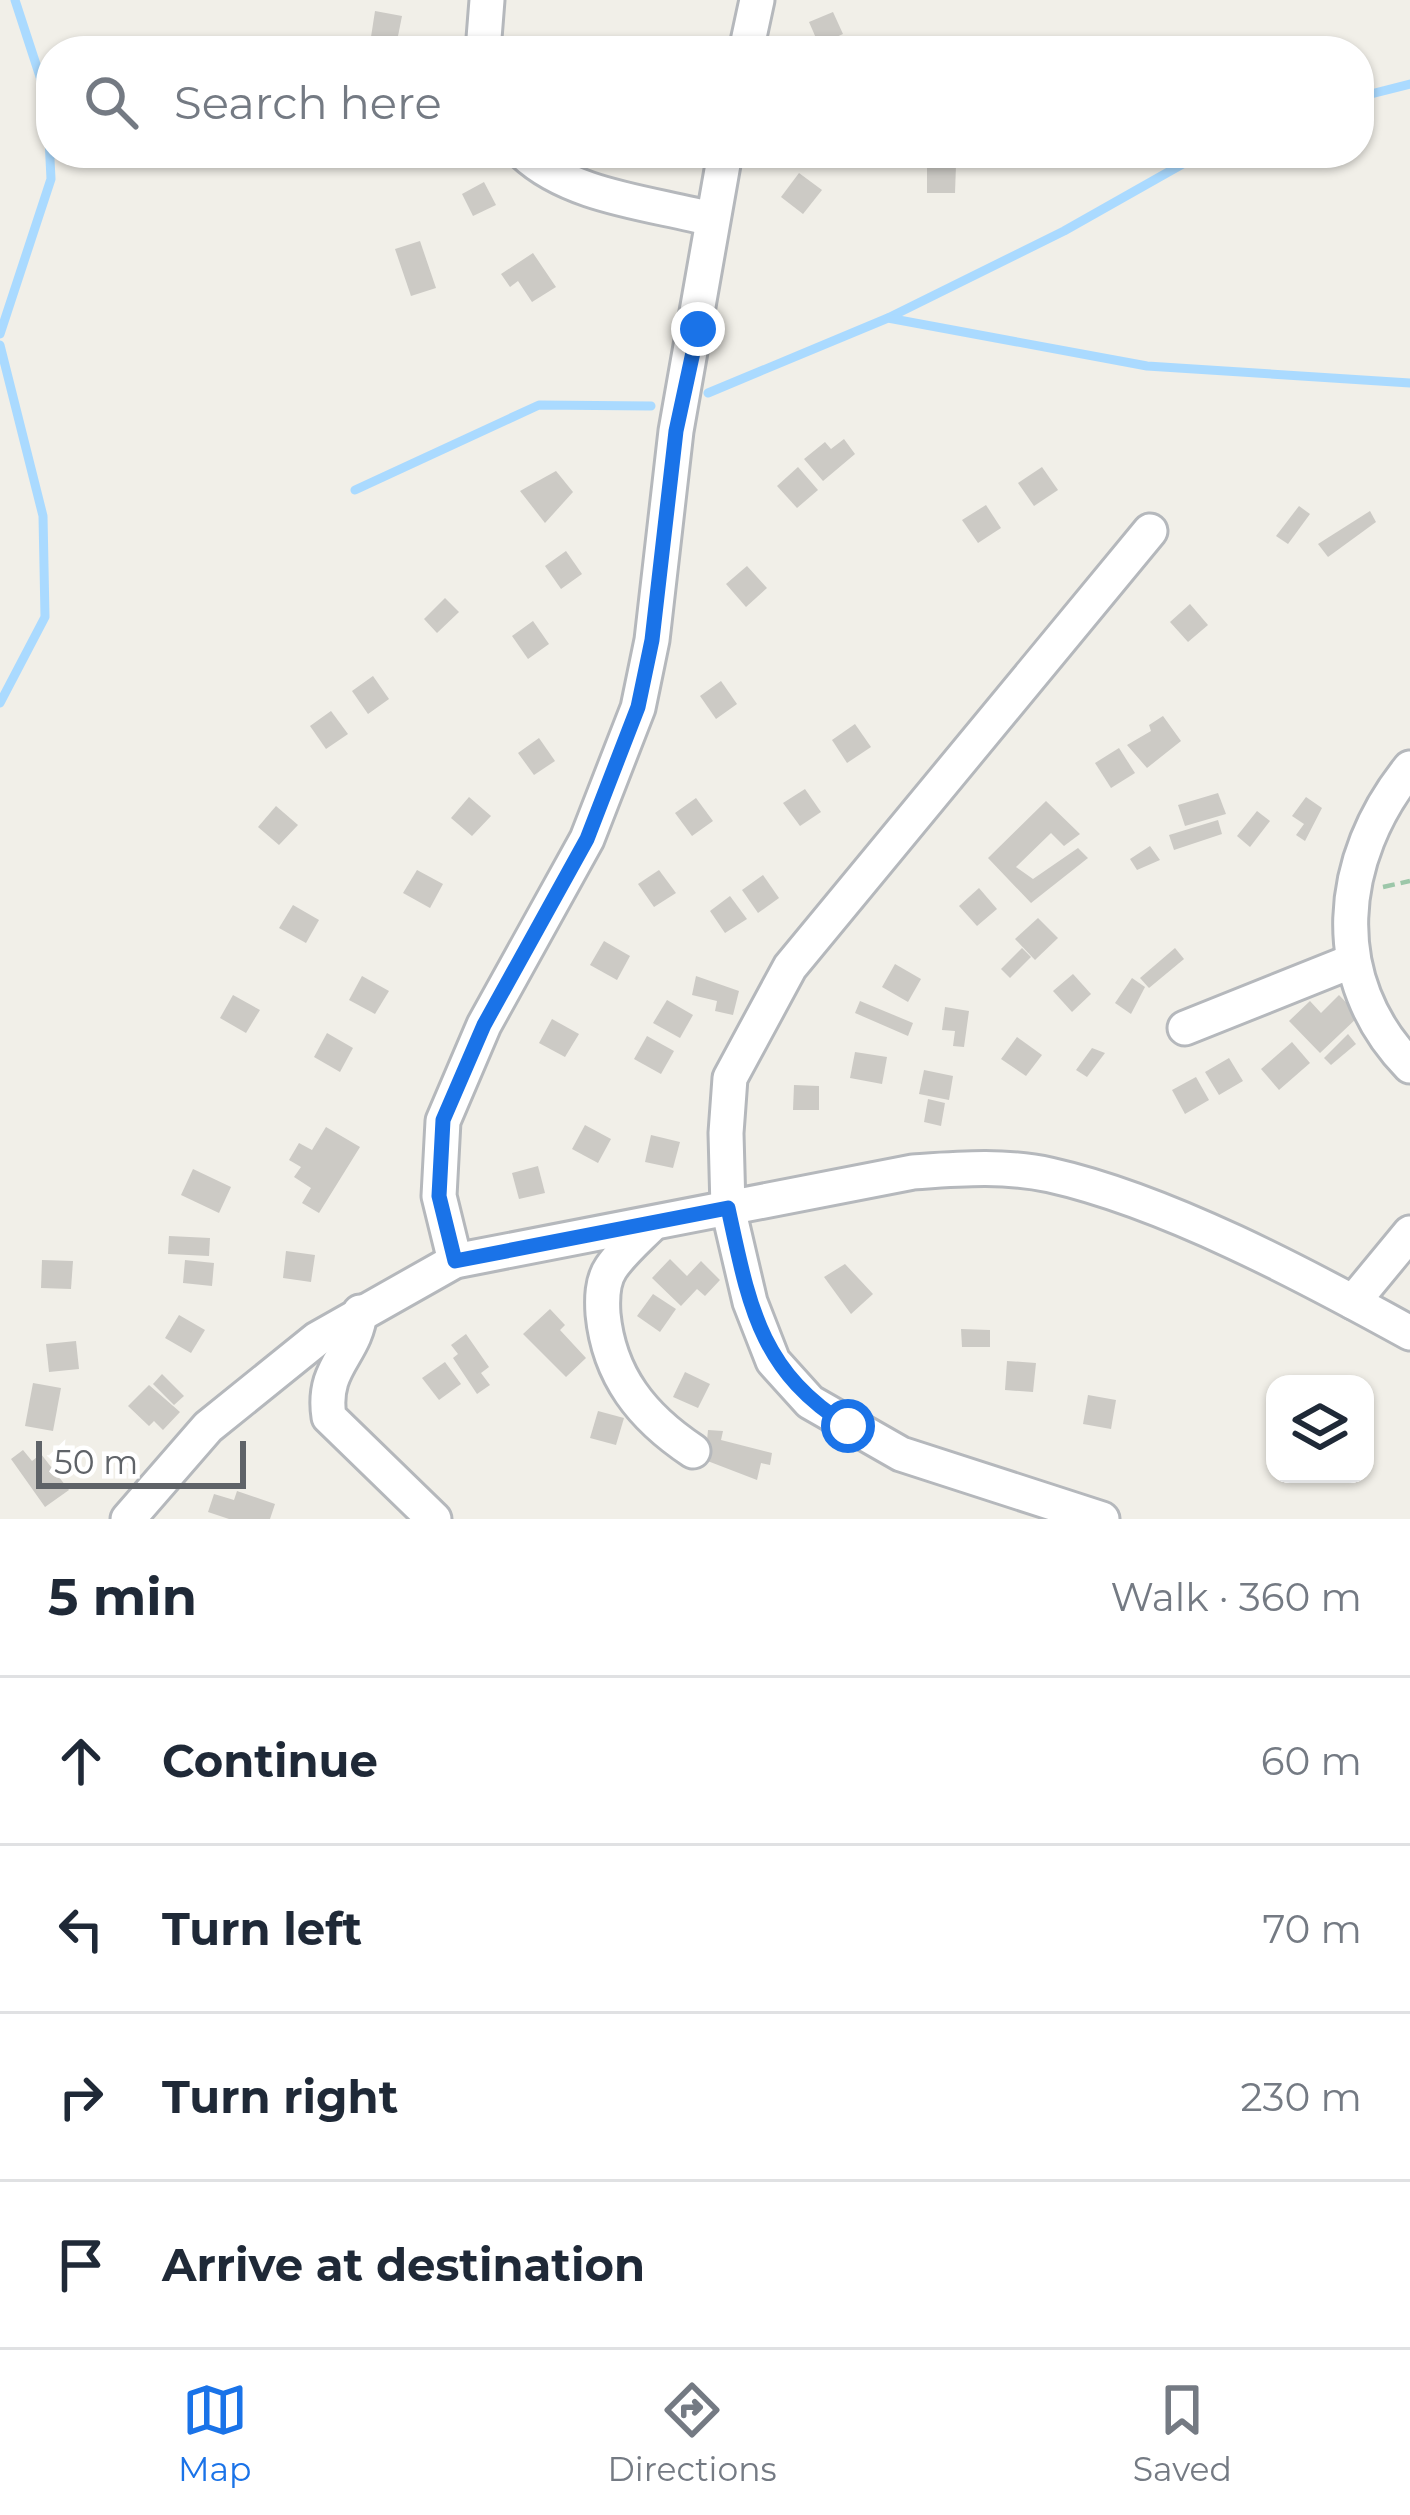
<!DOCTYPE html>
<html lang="en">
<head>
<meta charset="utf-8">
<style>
	:root { --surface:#fff; --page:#f6f6f7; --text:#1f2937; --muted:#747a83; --line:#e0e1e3; --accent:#1a73e8 }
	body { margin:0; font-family:Montserrat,sans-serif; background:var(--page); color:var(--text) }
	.controls { position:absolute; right:36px; bottom:36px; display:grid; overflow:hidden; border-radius:24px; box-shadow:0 3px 9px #0004 }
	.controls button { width:108px; height:108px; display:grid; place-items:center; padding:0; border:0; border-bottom:3px solid var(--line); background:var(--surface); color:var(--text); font:60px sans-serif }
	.scale { position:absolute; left:36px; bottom:30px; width:210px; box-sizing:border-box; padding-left:12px; border:6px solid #5f6368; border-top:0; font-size:33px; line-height:42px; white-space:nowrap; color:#5f6368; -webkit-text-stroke:9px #fff; paint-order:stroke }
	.stop { position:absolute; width:36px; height:36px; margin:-27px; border:9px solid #1a73e8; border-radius:50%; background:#fff }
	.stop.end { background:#1a73e8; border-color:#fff; box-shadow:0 3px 12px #0008 }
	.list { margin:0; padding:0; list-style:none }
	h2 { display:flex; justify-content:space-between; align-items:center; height:156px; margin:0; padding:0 48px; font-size:51px }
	h2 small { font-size:39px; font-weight:400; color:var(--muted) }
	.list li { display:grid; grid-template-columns:78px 1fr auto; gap:36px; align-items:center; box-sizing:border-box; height:168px; padding:0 48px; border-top:3px solid var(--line) }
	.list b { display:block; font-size:45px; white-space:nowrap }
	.list em { font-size:39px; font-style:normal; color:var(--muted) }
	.icon { flex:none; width:66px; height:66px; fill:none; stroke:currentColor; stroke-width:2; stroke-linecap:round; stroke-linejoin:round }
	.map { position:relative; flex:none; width:1410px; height:1519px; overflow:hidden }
	.search { position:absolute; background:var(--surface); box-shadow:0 3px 9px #0004; left:36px; right:36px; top:36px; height:132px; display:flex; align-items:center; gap:30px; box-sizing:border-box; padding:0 42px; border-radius:48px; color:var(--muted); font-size:45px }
	.sheet { height:828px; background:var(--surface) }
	nav { display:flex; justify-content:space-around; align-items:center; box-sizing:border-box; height:168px; border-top:3px solid var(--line); background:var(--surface); font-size:33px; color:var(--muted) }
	nav a { display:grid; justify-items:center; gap:6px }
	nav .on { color:var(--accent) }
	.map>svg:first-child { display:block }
</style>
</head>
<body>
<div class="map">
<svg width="1410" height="1519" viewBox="0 0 1410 1519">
	<rect width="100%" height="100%" fill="#f1efe8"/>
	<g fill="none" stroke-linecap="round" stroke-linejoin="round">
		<g stroke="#aadaff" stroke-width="9">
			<path d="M1359,97L1410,84"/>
			<path d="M888,318L1064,231L1202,153"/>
			<path d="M0,334L51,179L47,98L15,0"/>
			<path d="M0,345L43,516L45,617L0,703"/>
			<path d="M708,393L888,318L1147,366L1410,383"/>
			<path d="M355,490L539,405L651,406"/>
		</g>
	</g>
	<g fill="#cccac5">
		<path d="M375,11L402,16L397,41L371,37Z"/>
		<path d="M833,12L843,34L819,45L809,22Z"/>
		<path d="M927,164L956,165L955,193H927Z"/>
		<path d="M799,173L822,190L803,214L781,197Z"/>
		<path d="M484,182L496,205L473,216L462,194Z"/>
		<path d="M420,241L436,288L411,296L395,249Z"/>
		<path d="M533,253L556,287L532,302L518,281L510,287L501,274Z"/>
		<path d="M844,439L855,454L823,481L804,459L825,442L831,449Z"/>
		<path d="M798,467L818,490L797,508L777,486Z"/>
		<path d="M1042,467L1058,490L1034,506L1018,483Z"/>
		<path d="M556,471L573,492L545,523L520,491Z"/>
		<path d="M986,505L1001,528L978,543L962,520Z"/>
		<path d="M1299,506L1310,514L1288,544L1276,536Z"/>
		<path d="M1370,511L1376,522L1328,557L1318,544Z"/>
		<path d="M566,551L582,574L561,589L545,566Z"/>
		<path d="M747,566L767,588L746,607L726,584Z"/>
		<path d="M445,598L459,612L437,633L424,619Z"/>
		<path d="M1190,604L1208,625L1188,642L1170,622Z"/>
		<path d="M533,621L549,644L528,659L512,636Z"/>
		<path d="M373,676L389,699L368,714L352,691Z"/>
		<path d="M721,681L737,704L716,719L700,696Z"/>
		<path d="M331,711L348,734L326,749L310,726Z"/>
		<path d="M1163,716L1181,741L1147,768L1127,745L1151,731L1149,725Z"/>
		<path d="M855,724L871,747L847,763L832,740Z"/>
		<path d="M539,738L555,761L534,775L518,753Z"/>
		<path d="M1119,748L1135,773L1111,788L1095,763Z"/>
		<path d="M805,789L821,812L800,826L783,803Z"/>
		<path d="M1218,793L1226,814L1185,826L1178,805Z"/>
		<path d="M469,797L491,816L472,836L451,818Z"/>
		<path d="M1306,797L1322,808L1305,841L1296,835L1304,824L1292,816Z"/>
		<path d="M696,798L713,821L692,836L675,813Z"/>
		<path d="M1046,801L1080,834L1064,846L1051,833L1016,867L1033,879L1078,848L1088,858L1031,903L988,858Z"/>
		<path d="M276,806L298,825L279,845L258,827Z"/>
		<path d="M1257,811L1270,821L1250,847L1237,836Z"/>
		<path d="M1218,820L1222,834L1174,850L1169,835Z"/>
		<path d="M1150,846L1160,860L1137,870L1130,859Z"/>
		<path d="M417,870L443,884L430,908L403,893Z"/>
		<path d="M659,870L676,893L654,907L638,884Z"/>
		<path d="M763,875L779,898L758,913L742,890Z"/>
		<path d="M979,888L997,909L977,926L959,906Z"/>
		<path d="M730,896L747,919L725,933L710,911Z"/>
		<path d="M293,905L319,920L306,943L279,928Z"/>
		<path d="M1038,918L1058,938L1035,960L1015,939Z"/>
		<path d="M604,941L630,956L617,980L590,965Z"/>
		<path d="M1022,948L1031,957L1010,978L1001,969Z"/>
		<path d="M1175,948L1184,959L1149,988L1140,978Z"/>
		<path d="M895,964L921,979L908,1002L882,987Z"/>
		<path d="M1073,974L1091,994L1072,1012L1053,991Z"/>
		<path d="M362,976L389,991L375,1014L349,1000Z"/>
		<path d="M696,976L739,991L733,1015L715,1011L717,1001L692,995Z"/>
		<path d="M1132,978L1145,987L1131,1014L1115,1003Z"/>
		<path d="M233,995L260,1010L246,1033L220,1018Z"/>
		<path d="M1339,995L1359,1016L1320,1053L1289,1021L1310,1001L1321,1013Z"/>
		<path d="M667,1000L693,1015L680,1038L653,1023Z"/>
		<path d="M860,1001L913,1023L908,1036L855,1013Z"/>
		<path d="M945,1007L969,1011L964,1047L953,1046L955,1031L942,1030Z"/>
		<path d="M552,1019L579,1034L565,1057L539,1043Z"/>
		<path d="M327,1033L353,1048L340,1072L314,1057Z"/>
		<path d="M1348,1034L1356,1044L1331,1065L1324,1058Z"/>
		<path d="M647,1036L674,1051L661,1074L634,1059Z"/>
		<path d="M1017,1037L1042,1055L1026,1076L1001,1059Z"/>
		<path d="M1292,1042L1310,1063L1279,1090L1261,1069Z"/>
		<path d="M1092,1048L1105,1053L1087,1077L1076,1070Z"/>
		<path d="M855,1052L887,1057L882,1084L850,1078Z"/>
		<path d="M1229,1058L1243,1081L1219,1095L1205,1072Z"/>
		<path d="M924,1070L953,1076L949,1100L919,1094Z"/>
		<path d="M1196,1077L1209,1100L1185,1114L1172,1090Z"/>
		<path d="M794,1085L819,1086V1110H793Z"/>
		<path d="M928,1099L945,1103L941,1126L924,1122Z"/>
		<path d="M585,1125L611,1139L598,1163L572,1149Z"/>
		<path d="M326,1127L360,1147L319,1213L302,1203L311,1188L294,1177L301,1167L289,1160L299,1143L312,1150Z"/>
		<path d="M651,1135L680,1142L673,1168L645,1162Z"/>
		<path d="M538,1166L545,1193L519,1199L512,1173Z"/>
		<path d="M193,1169L231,1187L219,1213L181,1195Z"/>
		<path d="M169,1236L210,1238L209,1256L168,1254Z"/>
		<path d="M286,1251L315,1255L311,1282L283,1278Z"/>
		<path d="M670,1259L687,1276L701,1261L720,1280L705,1296L697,1289L681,1306L652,1278Z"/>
		<path d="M42,1260L73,1261L71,1289L41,1288Z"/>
		<path d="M185,1260L214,1263L212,1286L183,1283Z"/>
		<path d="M845,1264L873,1294L851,1314L824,1277Z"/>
		<path d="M653,1294L676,1309L660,1332L637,1316Z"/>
		<path d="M550,1309L565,1325L560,1330L586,1358L566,1377L523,1334Z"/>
		<path d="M179,1315L205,1330L191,1353L165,1338Z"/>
		<path d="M961,1329L990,1330V1347H962Z"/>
		<path d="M466,1334L489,1367L481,1373L490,1385L477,1394L453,1358L458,1354L451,1345Z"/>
		<path d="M76,1341L79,1369L49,1372L46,1344Z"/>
		<path d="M1007,1361L1036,1363L1033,1392L1005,1390Z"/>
		<path d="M445,1362L461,1384L439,1400L422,1378Z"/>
		<path d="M685,1372L710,1384L698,1408L673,1397Z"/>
		<path d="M162,1374L184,1396L174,1405L153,1384Z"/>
		<path d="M33,1383L61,1388L53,1431L25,1426Z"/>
		<path d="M149,1385L180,1412L163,1430L154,1421L149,1426L128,1406Z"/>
		<path d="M1088,1395L1116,1400L1111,1429L1083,1424Z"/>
		<path d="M598,1411L624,1418L616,1445L590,1438Z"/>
		<path d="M708,1430L723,1431L721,1440L772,1453L770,1465L761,1463L757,1480L705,1460Z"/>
		<path d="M23,1450L32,1461L41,1454L69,1490L45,1507L11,1459Z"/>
		<path d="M237,1491L275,1504L270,1519H229L208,1512L214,1494L234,1500Z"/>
	</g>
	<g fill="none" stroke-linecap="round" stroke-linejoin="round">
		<g stroke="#b5b8bc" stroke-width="39">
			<g id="minor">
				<path d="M483,51L487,0"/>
				<path d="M746,51L757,0"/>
				<path d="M524,153C571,197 651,203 711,219"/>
				<path d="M1410,768C1337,858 1325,979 1410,1066"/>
				<path d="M1185,1028L1350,962"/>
				<path d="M650,1226C637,1239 621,1253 611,1268C602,1281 602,1299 603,1314C609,1376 642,1417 693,1451"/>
				<path d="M455,1261L439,1196L443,1121L484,1025L587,839L638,708L652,640L676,431L725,153"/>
				<path d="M1353,1302L1410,1233"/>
				<path d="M360,1312C356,1355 321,1366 329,1417L434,1519"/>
				<path d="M128,1519L208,1427L317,1339L455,1261L913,1172C958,1169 1005,1165 1050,1175C1166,1201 1305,1275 1410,1333"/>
				<path d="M1102,1519L901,1454L810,1402L773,1361L750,1302L728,1208L726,1133L730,1078L790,967L1150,531"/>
			</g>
		</g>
		<path stroke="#9cc7a9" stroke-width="4.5" stroke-dasharray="12 6" stroke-linecap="butt" d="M1383,887L1410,881"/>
		<use href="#minor" stroke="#fff" stroke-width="33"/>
	</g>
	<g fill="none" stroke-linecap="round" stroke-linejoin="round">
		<path stroke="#1a73e8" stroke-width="15" d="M698,329L676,431L652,640L638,707L587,839L484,1025L443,1120L439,1196L455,1261L728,1208C749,1304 759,1371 848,1426"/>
	</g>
</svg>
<div class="controls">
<button><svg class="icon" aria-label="layers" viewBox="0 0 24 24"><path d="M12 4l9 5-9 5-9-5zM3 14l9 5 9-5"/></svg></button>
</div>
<div class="scale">50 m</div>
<div class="stop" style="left:848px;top:1426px"></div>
<div class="stop end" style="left:698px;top:329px"></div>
<div class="search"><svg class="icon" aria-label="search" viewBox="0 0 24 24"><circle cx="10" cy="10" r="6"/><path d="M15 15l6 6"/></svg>Search here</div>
</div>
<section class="sheet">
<h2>5 min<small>Walk · 360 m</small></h2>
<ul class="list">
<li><svg class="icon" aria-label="ahead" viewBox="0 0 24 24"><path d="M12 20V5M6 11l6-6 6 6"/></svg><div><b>Continue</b></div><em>60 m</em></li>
<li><svg class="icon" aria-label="left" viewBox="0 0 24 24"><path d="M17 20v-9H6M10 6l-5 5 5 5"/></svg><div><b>Turn left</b></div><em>70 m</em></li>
<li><svg class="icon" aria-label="right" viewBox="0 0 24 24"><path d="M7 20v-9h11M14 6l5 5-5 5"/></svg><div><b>Turn right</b></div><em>230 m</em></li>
<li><svg class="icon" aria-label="arrive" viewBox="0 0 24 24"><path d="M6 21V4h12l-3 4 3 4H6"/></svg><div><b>Arrive at destination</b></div></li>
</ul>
</section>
<nav>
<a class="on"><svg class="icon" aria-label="map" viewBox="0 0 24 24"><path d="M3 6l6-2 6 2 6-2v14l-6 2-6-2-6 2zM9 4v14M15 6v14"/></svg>Map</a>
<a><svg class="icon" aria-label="directions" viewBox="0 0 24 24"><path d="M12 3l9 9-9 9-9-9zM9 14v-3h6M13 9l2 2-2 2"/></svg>Directions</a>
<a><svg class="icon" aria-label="saved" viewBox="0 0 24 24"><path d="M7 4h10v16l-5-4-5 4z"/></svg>Saved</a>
</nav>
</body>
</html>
